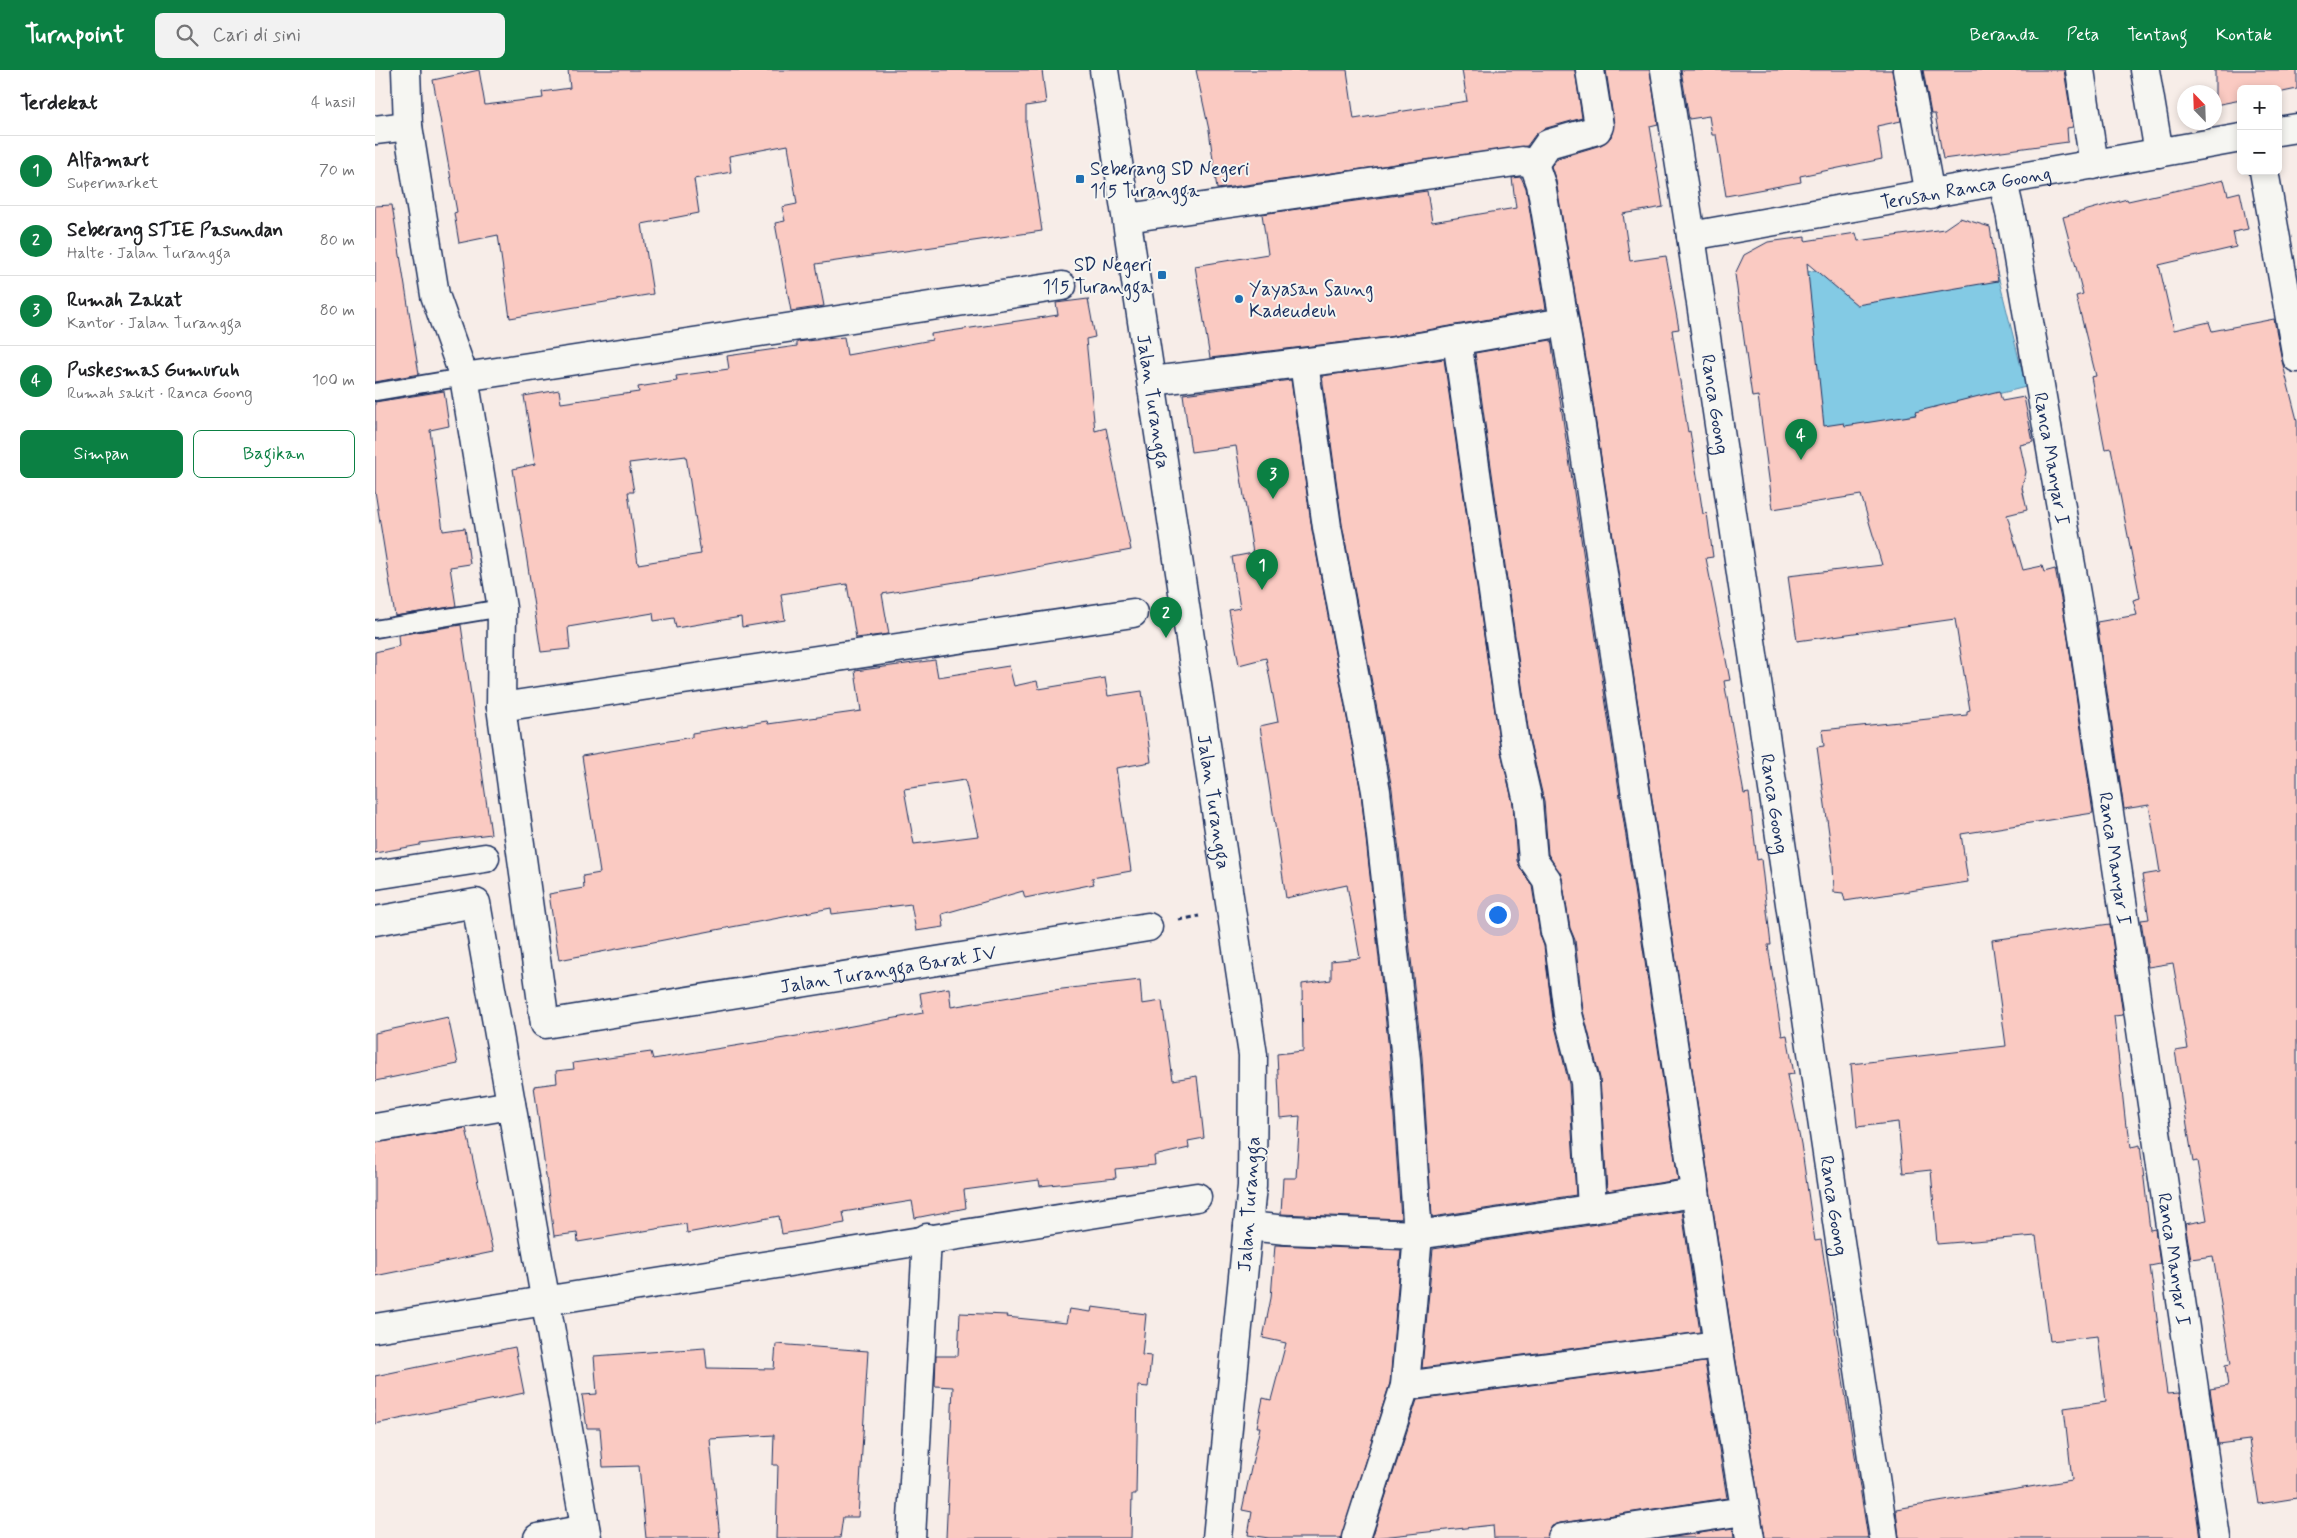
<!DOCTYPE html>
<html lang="id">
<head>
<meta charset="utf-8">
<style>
	:root { --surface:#fff; --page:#f2f2f2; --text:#202124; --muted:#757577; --line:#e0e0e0; --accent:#0b8043 }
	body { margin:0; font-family:Mynerve,sans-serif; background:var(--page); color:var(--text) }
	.controls { position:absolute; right:15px; top:15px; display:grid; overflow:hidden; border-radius:8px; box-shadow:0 2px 8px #0003 }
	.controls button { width:45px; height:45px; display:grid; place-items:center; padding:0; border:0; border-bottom:1px solid var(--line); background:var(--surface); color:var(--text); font:25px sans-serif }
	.compass { position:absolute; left:1802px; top:15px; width:45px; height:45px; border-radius:50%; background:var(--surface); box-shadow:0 2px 8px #0003; rotate:337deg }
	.you { position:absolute; left:1122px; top:844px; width:18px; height:18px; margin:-12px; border:4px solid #fff; border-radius:50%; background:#1a73e8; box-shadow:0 0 0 8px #1a73e833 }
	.badge { display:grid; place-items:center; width:32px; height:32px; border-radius:50%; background:var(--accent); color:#fff; font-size:16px; font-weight:700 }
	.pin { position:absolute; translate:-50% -41px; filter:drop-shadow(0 1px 2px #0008) }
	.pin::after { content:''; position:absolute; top:26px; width:18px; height:15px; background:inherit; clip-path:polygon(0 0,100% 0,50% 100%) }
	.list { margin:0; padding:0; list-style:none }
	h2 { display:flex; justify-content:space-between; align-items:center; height:65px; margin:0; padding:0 20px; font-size:21px }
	h2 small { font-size:16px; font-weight:400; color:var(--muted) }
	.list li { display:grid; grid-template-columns:32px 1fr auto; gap:15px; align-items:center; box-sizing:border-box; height:70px; padding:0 20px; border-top:1px solid var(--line) }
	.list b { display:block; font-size:19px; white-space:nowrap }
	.list p { margin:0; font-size:16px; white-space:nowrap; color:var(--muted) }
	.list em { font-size:16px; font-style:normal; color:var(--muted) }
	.actions { display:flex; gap:10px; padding:15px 20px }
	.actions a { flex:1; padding:11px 0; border:1px solid var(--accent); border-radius:8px; text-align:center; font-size:18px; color:var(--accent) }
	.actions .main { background:var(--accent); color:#fff }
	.icon { flex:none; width:28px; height:28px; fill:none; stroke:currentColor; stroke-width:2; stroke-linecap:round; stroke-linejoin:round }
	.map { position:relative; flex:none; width:1922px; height:1468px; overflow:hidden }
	header { display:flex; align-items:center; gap:30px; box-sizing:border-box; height:70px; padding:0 25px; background:var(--accent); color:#fff }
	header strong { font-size:24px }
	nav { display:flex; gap:28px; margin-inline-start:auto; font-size:18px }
	.search { width:350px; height:45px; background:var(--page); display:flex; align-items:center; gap:12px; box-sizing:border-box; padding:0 18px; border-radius:8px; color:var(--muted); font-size:19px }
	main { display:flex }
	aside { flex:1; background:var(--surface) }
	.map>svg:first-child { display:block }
</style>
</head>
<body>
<header>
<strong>Turnpoint</strong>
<div class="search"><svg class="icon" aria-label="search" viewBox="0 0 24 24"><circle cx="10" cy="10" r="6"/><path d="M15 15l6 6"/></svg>Cari di sini</div>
<nav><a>Beranda</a><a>Peta</a><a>Tentang</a><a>Kontak</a></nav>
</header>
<main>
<aside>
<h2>Terdekat<small>4 hasil</small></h2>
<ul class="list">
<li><span class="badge">1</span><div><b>Alfamart</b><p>Supermarket</p></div><em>70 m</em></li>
<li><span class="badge">2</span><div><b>Seberang STIE Pasundan</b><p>Halte · Jalan Turangga</p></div><em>80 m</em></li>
<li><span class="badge">3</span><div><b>Rumah Zakat</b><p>Kantor · Jalan Turangga</p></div><em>80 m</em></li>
<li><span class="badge">4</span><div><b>Puskesmas Gumuruh</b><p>Rumah sakit · Ranca Goong</p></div><em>100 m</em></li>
</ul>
<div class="actions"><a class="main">Simpan</a><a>Bagikan</a></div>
</aside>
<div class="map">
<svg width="1922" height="1468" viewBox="0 0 1922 1468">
	<rect width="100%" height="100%" fill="#f7ede8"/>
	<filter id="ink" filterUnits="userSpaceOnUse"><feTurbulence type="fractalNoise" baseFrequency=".02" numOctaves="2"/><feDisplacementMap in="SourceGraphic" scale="10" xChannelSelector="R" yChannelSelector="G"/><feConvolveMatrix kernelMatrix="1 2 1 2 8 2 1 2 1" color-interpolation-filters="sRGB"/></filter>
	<g filter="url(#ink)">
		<path fill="#83cae4" stroke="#598cae" d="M1611,158L1651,317L1408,377L1368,218Z"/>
		<g fill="#facac2" stroke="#1b2f5e" fill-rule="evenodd">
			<path d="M104,0L110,35L168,28L167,22L195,18L193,0H667L671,33L651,36V54L667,161L441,194L449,236L416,241L400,153L410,151L407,137L422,134L413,75L354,86L356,102L319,109L324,143L267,154L278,224L135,248L123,165L84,173L79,143L82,142L58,10Z"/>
			<path d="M821,0H972L979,49L1092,31L1087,0H1200L1207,48L1168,59L1160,65L1152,76L842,119L834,60Z"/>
			<path d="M1231,0H1275L1283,54L1275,56L1288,137L1248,144L1255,191L1291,186L1304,259L1297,260L1313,362L1315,361L1328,444L1332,443L1338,487L1331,488L1355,610L1349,611L1369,724L1374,723L1382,790L1386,789L1396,875H1393L1407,966L1412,965L1419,1004L1412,1005L1426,1074L1440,1171L1446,1170L1493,1468H1390L1358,1273L1215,313L1181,111L1176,96L1183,88L1226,75L1236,67L1239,54Z"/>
			<path d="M1306,0H1517L1526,51L1502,56L1507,89L1425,106L1426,112L1351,126L1341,65H1337L1334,46L1314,49Z"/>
			<path d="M1548,0H1689L1698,57L1692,58L1693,72L1568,89L1560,44H1556Z"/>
			<path d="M1840,0H1922V19L1903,23V19H1866V30L1840,35Z"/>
			<path d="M1146,107L1151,118L1171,239L1013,267L835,288L820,196L893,184L887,144L1052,121L1057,152L1141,138L1137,108Z"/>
			<path d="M1849,110L1853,125L1865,122L1873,159L1858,162L1861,177L1784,195L1799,260L1834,252L1837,261L1899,249L1907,291L1922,350V1428L1884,1434L1874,1370L1843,1374L1835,1319L1853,1316L1850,1295L1856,1294L1838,1186L1816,1189L1810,1154L1832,1150L1822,1091L1818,1092L1800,981L1813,979L1798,893L1773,897L1766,850L1774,849L1767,805L1785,802L1774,735L1749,739L1722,552L1762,545L1758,530L1765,528L1736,378L1730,379L1716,307L1721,306L1701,226L1708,224L1688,147L1752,129L1753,131Z"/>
			<path d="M17,135L44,304L0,312V136Z"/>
			<path d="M1585,148L1615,157L1623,211L1482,235L1432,193L1449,356L1469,353L1470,356L1541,345L1540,342L1624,321L1627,331L1649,327L1658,372L1645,375L1651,402L1647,418L1652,440L1632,445L1648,500L1667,496L1669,502L1680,499L1691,555L1718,743L1586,764L1593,812L1470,831L1468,823L1459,822L1458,792L1442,677L1449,676L1447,660L1592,645V641L1595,640L1580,549L1422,571L1413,506L1507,495L1486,425L1398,439L1383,326L1377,327L1360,204L1369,185L1393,172L1430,167V171L1481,163L1483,171L1569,159Z"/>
			<path d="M713,229L720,267L711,269L720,361L731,358L756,480L636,503L507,524L514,564L481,568L472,514L406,524L410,550L367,557L366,547L301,558L299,548L279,551L278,543L193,557L195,579L166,582L138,399L160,394L149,326L184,320L186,333L264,322L263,317L302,311L301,306L354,299L352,286L422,276V272L469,267L472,285L557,270L556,264L683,245L681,233ZM311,386L326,484L263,494L253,422H259L254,393Z"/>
			<path d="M1176,270L1303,1110L1232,1121L1225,1008L1208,941L1200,870L1195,858L1187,808L1173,784L1169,731L1155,672L1100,283Z"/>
			<path d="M1069,289L1125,677L1138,734L1142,791L1157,816L1165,865L1169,876L1178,948L1194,1014L1201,1125L1057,1147L1047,987L1017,719L967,454L947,306Z"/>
			<path d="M916,310L937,460L986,723L1015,990L1026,1149L906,1144L908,1108H921L925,1046L905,1048L902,984L928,981L927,914L956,910V891L985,888L972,815L911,828L885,656L903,652L891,588L864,595L854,540L865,538L857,487L878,483L861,376L816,382L808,324Z"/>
			<path d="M69,321L74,356L55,360L68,461L90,458L95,494L75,497L81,536L20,546L0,421V332Z"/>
			<path d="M86,555L116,764L45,773V775L0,783V582L24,576L23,565Z"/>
			<path d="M560,590L563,607L634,596L639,616L662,611L664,619L730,608L733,626L767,621L776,692L741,698L756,801L717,808L719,814L650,828L648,821L567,844L569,857L541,861L536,834L457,844L456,838L184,890L174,824L209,818L208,806L225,803L207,686L317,667V663L392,651L393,654L486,641L480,601ZM590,710L603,766L539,774L529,719Z"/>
			<path d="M1735,854L1748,945L1739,946L1751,1057H1753L1756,1077L1765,1075L1775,1160L1780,1159L1785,1194L1775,1196L1792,1324L1804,1323L1825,1468H1524L1521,1439L1697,1410L1689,1338L1731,1332L1723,1266L1675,1271L1661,1166L1562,1174L1556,1100L1528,1103L1523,1052L1482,1057L1476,994L1631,976L1617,870Z"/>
			<path d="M765,910L767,934L787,931L798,1010L822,1006L829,1068L813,1071L814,1078L779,1086L780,1095L740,1099L741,1108L665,1116L664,1110L589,1120L591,1138L540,1148L537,1131L468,1142L470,1153L407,1164L404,1146L312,1163L311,1154L203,1172L202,1163L179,1166L159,1016L182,1013L181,1001L199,999L198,993L276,982L278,989L422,966L548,943L545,923L574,918L576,937L670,921Z"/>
			<path d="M73,947L83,994L0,1011V963Z"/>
			<path d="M91,1058L118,1182L0,1206V1073Z"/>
			<path d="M1307,1141L1325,1262L1047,1298L1058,1179Z"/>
			<path d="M900,1175L1026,1180L1015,1313L966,1468H894L873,1465L877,1442L867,1440L885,1357H882L888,1328L896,1330L911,1273L888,1268L896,1228Z"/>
			<path d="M717,1237L771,1244L767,1285L776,1286L773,1317L763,1316L761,1424H757L756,1468H571L578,1317L560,1316L561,1286H583L585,1243L632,1245L631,1247L691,1253L694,1239L716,1242Z"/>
			<path d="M401,1274L493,1281L483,1447H468L465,1468H401L403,1395H398L399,1365L335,1369L345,1468H271L264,1396L228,1397L225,1358H212L207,1325L222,1324L219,1286L330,1278L332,1298L399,1299Z"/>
			<path d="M140,1277L149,1323L0,1354V1306Z"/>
			<path d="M1330,1292L1352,1428L1185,1453L1177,1456L1172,1468H1119L1118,1455L997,1468L1042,1330Z"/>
			<path d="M1358,1458L1359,1468H1293Z"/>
		</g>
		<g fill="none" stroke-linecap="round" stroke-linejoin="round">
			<g stroke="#1b2f5e" stroke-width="20">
				<g id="service">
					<path d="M0,322L89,307"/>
					<path d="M0,559L127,538"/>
				</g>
			</g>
			<g stroke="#1b2f5e" stroke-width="31">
				<g id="minor">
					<path id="s1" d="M31,0L33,56L60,225L89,307L127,538L126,637L170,954L773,857"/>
					<path id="s2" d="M1290,0L1316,166L1509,1468"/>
					<path d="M1532,0L1555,125"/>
					<path d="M1705,0L1719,95"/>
					<path d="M1770,0L1784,83"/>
					<path d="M0,60L33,56"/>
					<path d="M1903,61L1922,58"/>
					<path d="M1159,94L1173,74L1222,60L1224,56L1215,0"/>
					<path d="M1889,101L1922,288"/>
					<path id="s3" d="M1628,112L1635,142L1706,553L1841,1468"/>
					<path d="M752,148L1147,91L1159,94L1166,114L1200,316L1343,1275L1375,1468"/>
					<path id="s4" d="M1316,166L1866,68"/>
					<path d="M1082,270L1140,675L1153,732L1158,790L1172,810L1180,862L1184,872L1193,944L1210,1012L1217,1139"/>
					<path d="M929,293L952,457L1001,721L1031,989L1043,1165L1030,1316L981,1468"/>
					<path d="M89,307L687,216"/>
					<path d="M777,311L1015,282L1189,252"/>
					<path d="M126,637L758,543"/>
					<path d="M0,805L110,788"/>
					<path d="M0,851L101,833L212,1468"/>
					<path d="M0,1058L136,1035"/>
					<path d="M873,1156L911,1160L1043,1165L1320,1123"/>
					<path d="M0,1258L822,1127"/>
					<path d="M1030,1316L1343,1275"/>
					<path d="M163,1468L210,1459"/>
					<path d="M536,1468L552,1168"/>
					<path d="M1187,1468L1369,1441"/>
				</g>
			</g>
			<g stroke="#1b2f5e" stroke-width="31">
				<g id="secondary">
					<path id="s5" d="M729,0L878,985L877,1116L842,1468"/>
				</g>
			</g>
			<path stroke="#1b2f5e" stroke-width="3" stroke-dasharray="5 4" stroke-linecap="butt" d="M804,850L824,846"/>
			<use href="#service" stroke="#f6f6f2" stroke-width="16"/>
			<use href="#minor" stroke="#f6f6f2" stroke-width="28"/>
			<use href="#secondary" stroke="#f6f6f2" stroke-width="28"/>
		</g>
	</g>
	<g fill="#1f6fb2" stroke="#f6f6f2" stroke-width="2">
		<rect x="700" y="104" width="10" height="10" rx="2.5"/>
		<rect x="782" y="200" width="10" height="10" rx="2.5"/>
		<circle cx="864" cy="229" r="5"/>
	</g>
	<g text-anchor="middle" stroke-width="4" stroke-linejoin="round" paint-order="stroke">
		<g font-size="19" fill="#1b2f5e" stroke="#f6f6f2" text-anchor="start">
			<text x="715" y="105">Seberang SD Negeri<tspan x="715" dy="22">115 Turangga</tspan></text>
			<text x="777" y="201" text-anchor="end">SD Negeri<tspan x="777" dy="22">115 Turangga</tspan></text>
			<text x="874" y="225">Yayasan Saung<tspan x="874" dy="22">Kadeudeuh</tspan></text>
		</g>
		<g font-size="19" fill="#1b2f5e" stroke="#f6f6f2">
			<text dy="7" stroke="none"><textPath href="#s4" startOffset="279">Terusan Ranca Goong</textPath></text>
			<text dy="7" stroke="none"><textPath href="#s5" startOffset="335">Jalan Turangga</textPath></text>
			<text dy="7" stroke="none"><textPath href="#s2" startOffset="338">Ranca Goong</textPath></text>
			<text dy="7" stroke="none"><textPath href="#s3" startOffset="281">Ranca Manyar I</textPath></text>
			<text dy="7" stroke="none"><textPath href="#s5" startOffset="740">Jalan Turangga</textPath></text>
			<text dy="7" stroke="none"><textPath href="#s2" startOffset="742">Ranca Goong</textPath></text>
			<text dy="7" stroke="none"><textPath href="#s3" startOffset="686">Ranca Manyar I</textPath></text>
			<text dy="7" stroke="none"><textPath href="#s1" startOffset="1315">Jalan Turangga Barat IV</textPath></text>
			<text transform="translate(873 1134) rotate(-86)" y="7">Jalan Turangga</text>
			<text dy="7" stroke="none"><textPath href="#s2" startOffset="1148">Ranca Goong</textPath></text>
			<text dy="7" stroke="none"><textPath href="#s3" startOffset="1091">Ranca Manyar I</textPath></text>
		</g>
	</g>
</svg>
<div class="controls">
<button>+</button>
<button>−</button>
</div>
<svg class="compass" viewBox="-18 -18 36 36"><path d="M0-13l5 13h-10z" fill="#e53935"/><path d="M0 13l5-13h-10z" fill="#757577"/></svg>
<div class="you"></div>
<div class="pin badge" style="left:887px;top:520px">1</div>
<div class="pin badge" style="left:791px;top:568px">2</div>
<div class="pin badge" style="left:898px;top:429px">3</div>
<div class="pin badge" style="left:1426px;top:390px">4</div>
</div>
</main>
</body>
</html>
